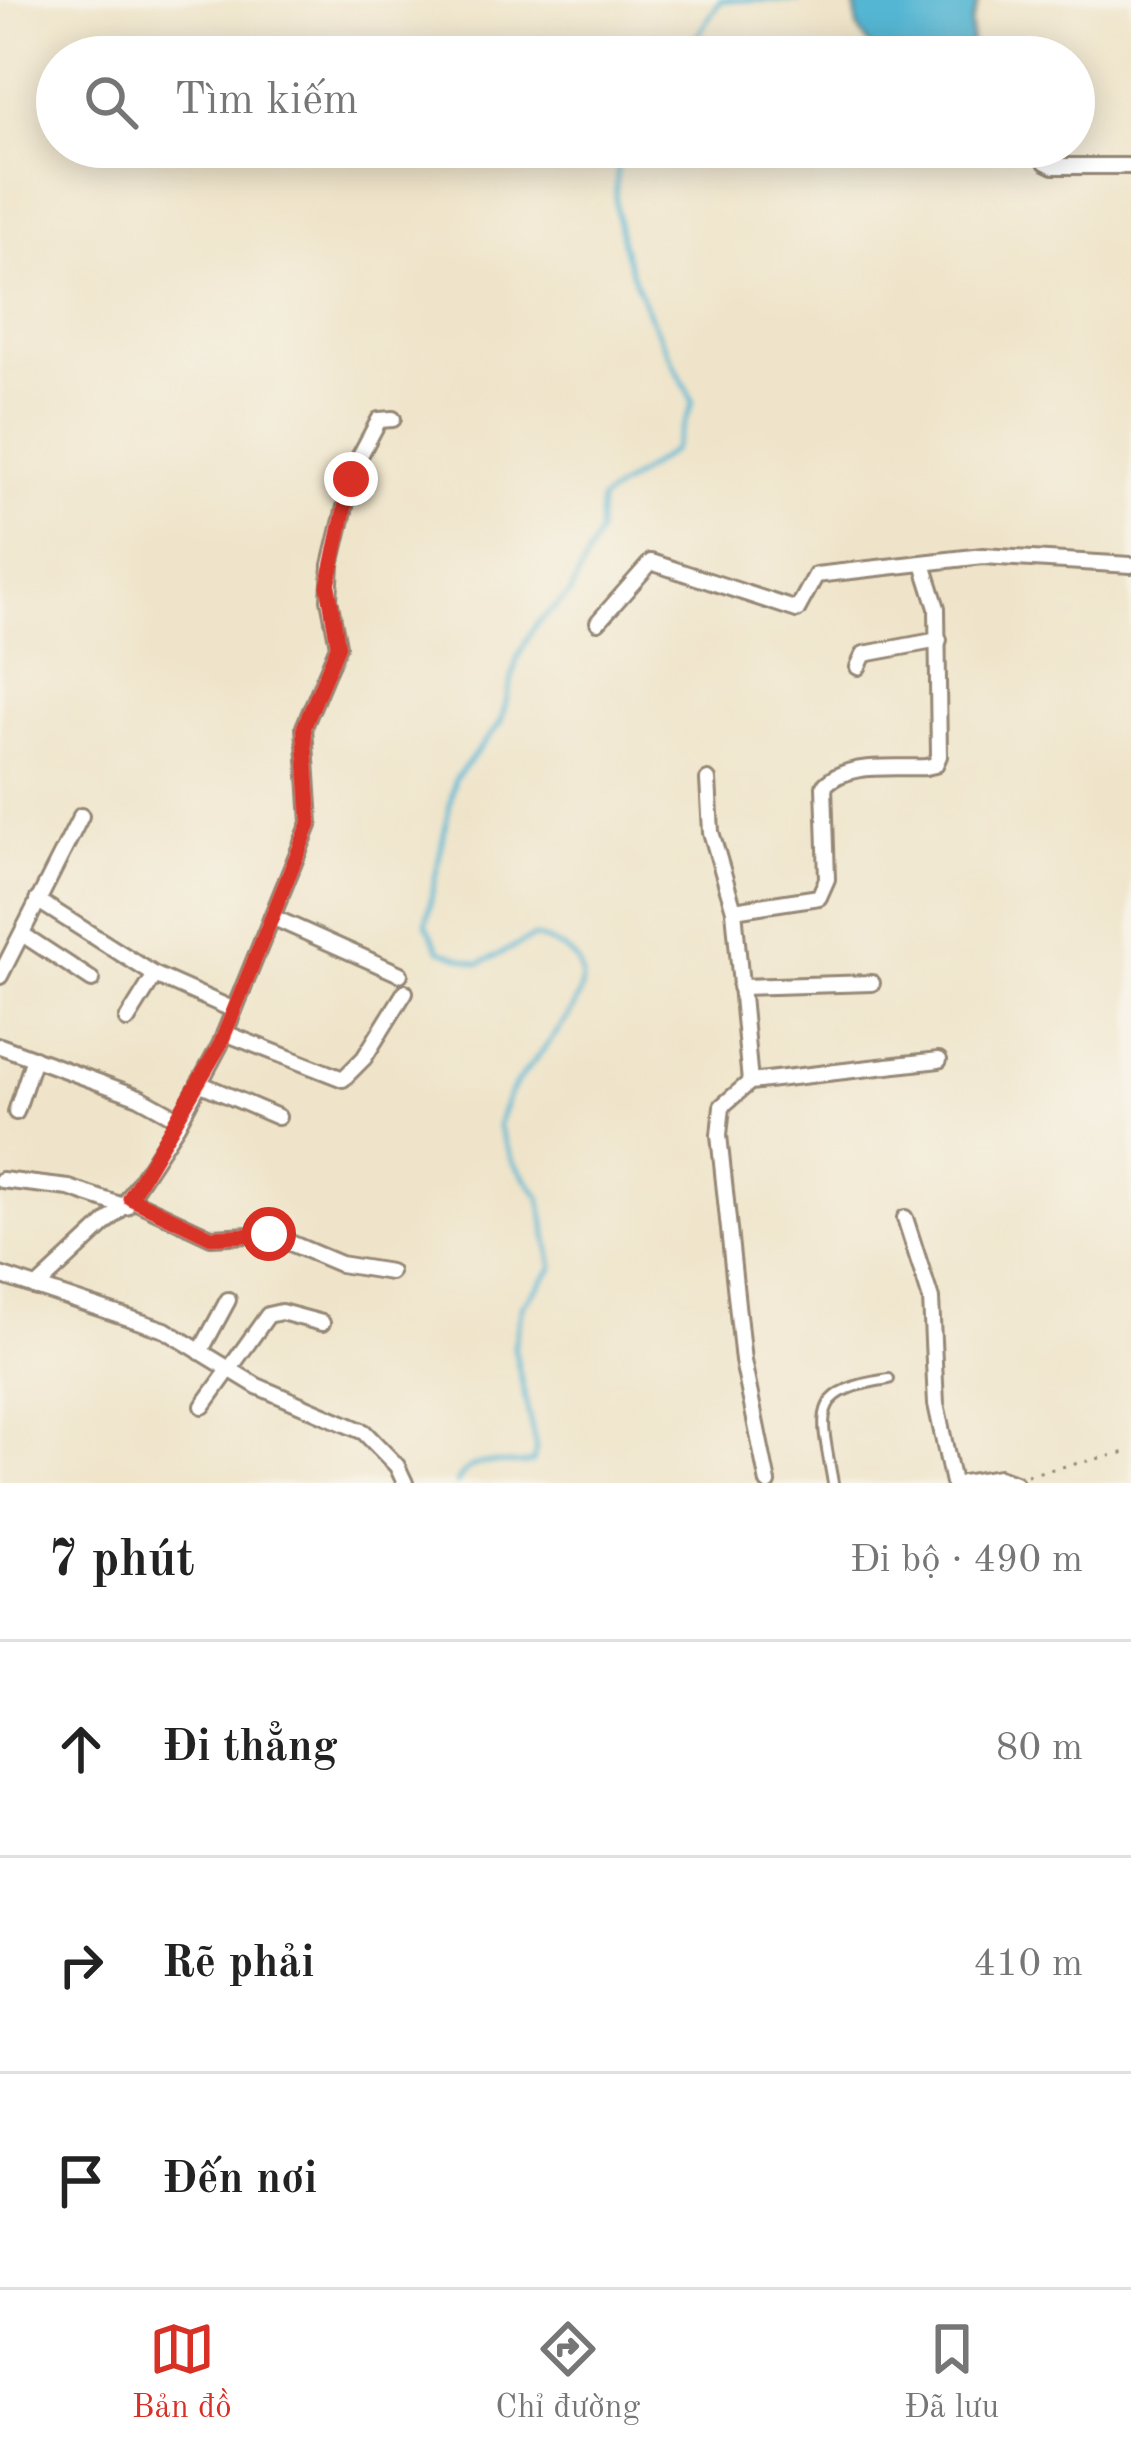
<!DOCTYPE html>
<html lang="vi">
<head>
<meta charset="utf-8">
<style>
	:root { --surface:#fff; --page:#f2f2f2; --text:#222; --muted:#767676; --line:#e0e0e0; --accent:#d93025 }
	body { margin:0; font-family:"Old Standard TT",serif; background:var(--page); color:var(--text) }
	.stop { position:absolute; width:36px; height:36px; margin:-27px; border:9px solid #d93025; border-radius:50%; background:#fff }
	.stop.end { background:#d93025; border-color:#fff; box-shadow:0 3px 12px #0008 }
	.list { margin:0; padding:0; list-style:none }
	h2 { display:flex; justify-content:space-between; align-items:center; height:156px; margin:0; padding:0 48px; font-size:51px }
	h2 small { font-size:39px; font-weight:400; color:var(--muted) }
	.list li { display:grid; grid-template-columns:78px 1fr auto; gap:36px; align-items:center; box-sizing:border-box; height:216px; padding:0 48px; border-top:3px solid var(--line) }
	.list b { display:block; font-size:45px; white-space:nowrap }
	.list em { font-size:39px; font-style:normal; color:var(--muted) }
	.icon { flex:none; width:66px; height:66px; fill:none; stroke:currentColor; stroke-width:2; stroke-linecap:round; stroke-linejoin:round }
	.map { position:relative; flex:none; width:1131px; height:1483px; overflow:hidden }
	.search { position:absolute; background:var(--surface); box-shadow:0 6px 30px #0003; left:36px; right:36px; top:36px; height:132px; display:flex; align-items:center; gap:30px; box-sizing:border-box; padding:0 42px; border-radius:66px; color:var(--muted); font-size:45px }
	.sheet { height:804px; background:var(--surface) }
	nav { display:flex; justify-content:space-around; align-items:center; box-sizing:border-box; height:168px; border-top:3px solid var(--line); background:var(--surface); font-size:33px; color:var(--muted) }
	nav a { display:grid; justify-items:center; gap:6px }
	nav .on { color:var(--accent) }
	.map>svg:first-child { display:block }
</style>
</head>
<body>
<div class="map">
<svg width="1131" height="1483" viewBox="0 0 1131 1483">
	<rect width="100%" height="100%" fill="#f7f3e8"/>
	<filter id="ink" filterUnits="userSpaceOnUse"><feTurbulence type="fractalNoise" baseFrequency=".00833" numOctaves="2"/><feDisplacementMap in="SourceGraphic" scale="24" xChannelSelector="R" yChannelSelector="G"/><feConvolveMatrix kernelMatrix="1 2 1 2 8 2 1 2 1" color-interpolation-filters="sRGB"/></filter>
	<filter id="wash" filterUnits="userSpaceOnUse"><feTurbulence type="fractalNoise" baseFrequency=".004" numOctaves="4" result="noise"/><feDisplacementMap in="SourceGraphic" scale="48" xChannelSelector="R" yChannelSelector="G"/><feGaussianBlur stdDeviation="2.7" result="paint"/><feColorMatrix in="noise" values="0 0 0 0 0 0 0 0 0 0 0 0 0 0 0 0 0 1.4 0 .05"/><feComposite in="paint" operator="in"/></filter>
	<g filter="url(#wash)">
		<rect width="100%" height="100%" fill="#efe4c9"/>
		<path fill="#54b6d3" stroke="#487078" stroke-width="3" d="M855,0H979L971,24L972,57H877L857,26Z"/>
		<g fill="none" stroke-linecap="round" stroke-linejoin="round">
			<g stroke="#54b6d3" stroke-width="4.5">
				<path d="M683,57L721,0H800"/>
				<path d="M457,1483C474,1449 505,1470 533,1462L536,1449L514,1347L522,1306L553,1268L540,1197L513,1162L498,1126C502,1115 505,1101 511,1091C542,1042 640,966 534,937L479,964L440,950L426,924L455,779L501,722L517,659L535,625L570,594L598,534L600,501L673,450L693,402C658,328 594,232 623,147"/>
			</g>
		</g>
	</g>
	<g filter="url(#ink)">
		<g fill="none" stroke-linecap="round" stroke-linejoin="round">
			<g stroke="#958774" stroke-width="14">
				<path id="service" d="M833,1483C821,1413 808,1391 889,1379"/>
			</g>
			<g stroke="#958774" stroke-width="20">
				<g id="minor">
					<path d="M1041,147L1046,162L1054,166H1131"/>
					<path d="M598,622L651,562L797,610L816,575L983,556L1131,565"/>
					<path d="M858,667L864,654L939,640"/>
					<path d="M708,780L711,832L734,910"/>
					<path d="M37,900L155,975L234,1010"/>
					<path d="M272,917L400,974"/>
					<path d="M22,934L92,980"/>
					<path d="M0,976L81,816"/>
					<path d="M740,987L872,983"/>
					<path d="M127,1020L155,975"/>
					<path d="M225,1033L343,1079L364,1058L405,992"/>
					<path d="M0,1046L139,1097L179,1119"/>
					<path d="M750,1082L734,910L819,897L827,879L824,786C847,761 893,769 926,767L935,765L939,756L937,608L924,567"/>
					<path d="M199,1083L278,1117"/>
					<path d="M16,1112L34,1058"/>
					<path d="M2,1180L69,1188L126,1207"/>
					<path d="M130,1199L211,1237L269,1234L340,1264L390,1272"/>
					<path d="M905,1218L931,1299L936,1404L953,1483"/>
					<path d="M0,1275L165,1330L257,1386L364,1432L397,1466L405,1483"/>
					<path d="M36,1288L123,1207L177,1125L220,1045L310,823L304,727L338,646L329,599L331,565L355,465L379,420L393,419"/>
					<path d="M200,1352L228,1300"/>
					<path d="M203,1406L268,1315L281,1312L322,1323"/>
					<path d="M768,1483L743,1361L719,1135L722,1106L750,1082L939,1060"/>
					<path d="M963,1483L999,1477L1015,1483"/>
				</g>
			</g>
			<path stroke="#958774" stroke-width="3" stroke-dasharray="3 9" stroke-linecap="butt" d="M1027,1475L1131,1451"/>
			<use href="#service" stroke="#fff" stroke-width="8"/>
			<use href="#minor" stroke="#fff" stroke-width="14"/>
		</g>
	</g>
	<g fill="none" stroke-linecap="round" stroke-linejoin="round" filter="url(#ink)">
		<path stroke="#d93025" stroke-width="15" d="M269,1234L211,1237L130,1198L220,1045L310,823L304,727L338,646L328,586L351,479"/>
	</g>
</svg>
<div class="stop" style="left:269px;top:1234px"></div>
<div class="stop end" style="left:351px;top:479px"></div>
<div class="search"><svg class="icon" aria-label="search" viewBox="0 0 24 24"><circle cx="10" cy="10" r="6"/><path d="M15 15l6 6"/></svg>Tìm kiếm</div>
</div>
<section class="sheet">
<h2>7 phút<small>Đi bộ · 490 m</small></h2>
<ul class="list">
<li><svg class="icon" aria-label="ahead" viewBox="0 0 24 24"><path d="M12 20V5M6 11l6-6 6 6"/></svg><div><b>Đi thẳng</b></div><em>80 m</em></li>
<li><svg class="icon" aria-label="right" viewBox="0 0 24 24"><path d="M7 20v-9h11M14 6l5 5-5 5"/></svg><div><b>Rẽ phải</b></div><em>410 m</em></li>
<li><svg class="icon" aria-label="arrive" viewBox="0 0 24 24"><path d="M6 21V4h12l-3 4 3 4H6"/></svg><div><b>Đến nơi</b></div></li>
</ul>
</section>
<nav>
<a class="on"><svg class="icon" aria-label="map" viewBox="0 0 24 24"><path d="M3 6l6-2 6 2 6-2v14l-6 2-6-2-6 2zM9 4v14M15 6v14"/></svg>Bản đồ</a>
<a><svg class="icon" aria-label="directions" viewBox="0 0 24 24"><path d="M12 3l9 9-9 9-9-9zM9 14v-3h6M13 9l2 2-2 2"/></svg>Chỉ đường</a>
<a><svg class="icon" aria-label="saved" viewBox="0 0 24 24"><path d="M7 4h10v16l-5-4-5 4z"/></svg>Đã lưu</a>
</nav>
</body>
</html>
